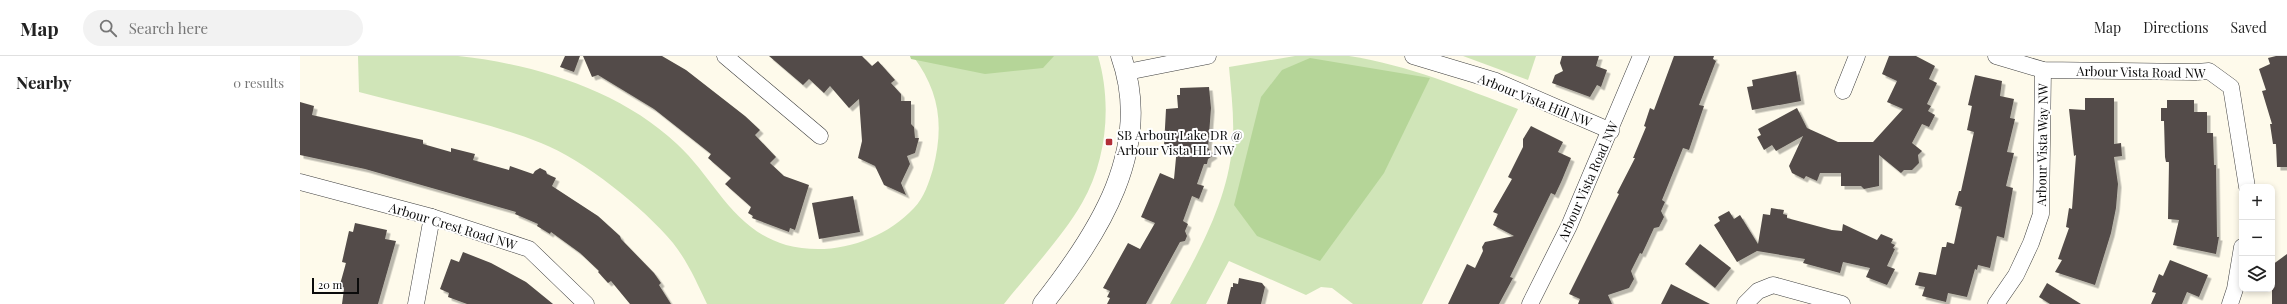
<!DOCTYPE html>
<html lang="en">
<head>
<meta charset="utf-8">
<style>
	:root { --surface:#fff; --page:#f2f2f2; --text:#222; --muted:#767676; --line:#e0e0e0 }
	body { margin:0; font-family:"Playfair Display",serif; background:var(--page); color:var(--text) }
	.controls { position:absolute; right:12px; bottom:12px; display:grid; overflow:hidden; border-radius:8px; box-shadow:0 2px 6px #0003 }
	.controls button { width:36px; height:36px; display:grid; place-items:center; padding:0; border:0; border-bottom:1px solid var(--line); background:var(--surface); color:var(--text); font:20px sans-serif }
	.scale { position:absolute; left:12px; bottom:10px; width:47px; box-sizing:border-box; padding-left:4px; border:2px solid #0b0b0b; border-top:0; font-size:11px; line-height:14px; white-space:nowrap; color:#0b0b0b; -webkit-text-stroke:3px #fff; paint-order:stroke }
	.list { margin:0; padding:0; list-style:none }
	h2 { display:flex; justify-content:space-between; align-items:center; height:52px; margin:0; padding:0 16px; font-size:17px }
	h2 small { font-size:13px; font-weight:400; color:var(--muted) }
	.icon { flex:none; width:22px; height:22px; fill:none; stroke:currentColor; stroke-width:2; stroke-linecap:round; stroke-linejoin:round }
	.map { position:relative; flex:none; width:1987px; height:248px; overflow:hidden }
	header { display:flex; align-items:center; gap:24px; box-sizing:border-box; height:56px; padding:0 20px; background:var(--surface); border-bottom:1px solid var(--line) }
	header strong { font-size:19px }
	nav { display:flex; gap:22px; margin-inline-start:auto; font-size:14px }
	.search { width:280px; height:36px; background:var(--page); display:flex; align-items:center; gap:10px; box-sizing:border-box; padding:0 14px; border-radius:22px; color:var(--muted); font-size:15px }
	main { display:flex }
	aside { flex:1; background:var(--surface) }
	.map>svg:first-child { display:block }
</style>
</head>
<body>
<header>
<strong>Map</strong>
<div class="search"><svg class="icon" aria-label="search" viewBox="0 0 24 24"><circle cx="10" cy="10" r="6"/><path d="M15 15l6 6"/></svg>Search here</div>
<nav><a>Map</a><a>Directions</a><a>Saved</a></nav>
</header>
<main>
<aside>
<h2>Nearby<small>0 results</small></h2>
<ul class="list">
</ul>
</aside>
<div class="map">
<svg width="1987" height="248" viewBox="0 0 1987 248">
	<defs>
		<filter id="shadow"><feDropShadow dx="3.5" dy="3.5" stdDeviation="0" flood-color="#0004"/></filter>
	</defs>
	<rect width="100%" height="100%" fill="#fefaeb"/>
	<g fill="#d0e5b8">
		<path d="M58,0C91,0 125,0 158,0C234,8 320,34 377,88C415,123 432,173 486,189C531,201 582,186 614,152C624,142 629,126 633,113C644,70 640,36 613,0H798C812,47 807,104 782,147C761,183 730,215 704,248H407C397,227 388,206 373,187C344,152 283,103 241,87C185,65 118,52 59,36Z"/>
		<path d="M995,0C1012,0 1032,0 1049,0C1108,9 1163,32 1218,53L1122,248H1053L1032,232L1021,231L1006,239L929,205L906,248H870C899,196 930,142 933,81C934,58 931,34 929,11Z"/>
		<path d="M1163,0H1236L1228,24Z"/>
	</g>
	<g fill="#b5d598">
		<path d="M610,0H754L743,12L685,18L611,3Z"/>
		<path d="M1010,2L1130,22L1084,117L1020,205L957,180L934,149L961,41L982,14Z"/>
	</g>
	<g fill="#534c48" filter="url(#shadow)">
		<path d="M265,0H280L274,16L260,11Z"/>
		<path d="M283,0H362L386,14L445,60L460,74L455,79L476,101L470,107L484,120L509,129L495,174L490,172L489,176L452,162L453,160L448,157L451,151L425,128L431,122L408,102L411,98L354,53L298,19L292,21Z"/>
		<path d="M469,0H562L572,10L578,5L595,24L591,27L601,38V45H611V68L614,71L615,82H619L615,97L607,100L610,108L601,127L606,139L584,129L575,110L558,102L562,85L559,43L549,52L530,30L524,37L509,23L503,29Z"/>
		<path d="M1262,0H1299L1296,10L1307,14L1301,31L1297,29L1290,41L1252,27L1255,19L1263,15L1260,7Z"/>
		<path d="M1374,0H1414L1413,3L1416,5L1399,49L1404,50L1389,94L1383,92L1362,144L1365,146L1361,155L1364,161L1359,171L1354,172L1342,198L1340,197L1331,215L1334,223L1329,232L1308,239L1312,248H1278L1280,243L1269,238L1319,138L1317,137L1335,102H1333L1346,71L1344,70L1350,52L1354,54Z"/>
		<path d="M1589,0H1616L1635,10L1629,23L1637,27L1627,48L1631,50L1628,55L1635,59L1629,71L1622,68L1612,87L1622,95L1618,99L1619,107L1612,114H1604L1601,117L1579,99V130L1564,133L1561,130H1541V117H1520L1517,125L1506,120L1504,123L1492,117L1489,110L1503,80L1476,95L1472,89L1464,94L1457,81L1461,79L1458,73L1497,52L1507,72L1538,86H1573L1603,53L1587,46L1597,25L1582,18Z"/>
		<path d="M1976,0H1987V111H1977L1976,88H1973L1970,68H1972L1962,35L1966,34L1959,13L1970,8L1968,2Z"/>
		<path d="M1496,15L1501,45L1452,54L1447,31L1453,30L1452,24Z"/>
		<path d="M1675,19L1702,25L1700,40L1714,43L1710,62L1715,63L1707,96L1714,97L1706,130L1713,132L1704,182L1697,180L1690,212L1678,209L1677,214L1675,213L1667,241L1648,237L1646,246L1622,240L1625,231L1615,229L1619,216L1636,219L1642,191H1646L1647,186L1654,188L1662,151L1655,149L1659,135H1661L1674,76L1667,74L1672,50L1668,49Z"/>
		<path d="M909,31L911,52L908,92L914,99L908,103L907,108H904L897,128L904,130L899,143L892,140L883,165L888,168L885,175L887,180L885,185L880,186L846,248H807L810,242L807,241L810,235L803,232L828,187L840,193L855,167L841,161L860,117L874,123L877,91L864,90L866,53L878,52L877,39H880V32Z"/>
		<path d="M1785,42H1814V88L1821,87L1822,100L1814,101L1818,128L1816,152L1811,177L1795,229L1755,216L1762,204L1758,203L1769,172L1766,171L1769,152L1772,153L1776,99L1774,100L1769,53L1785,54Z"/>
		<path d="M1867,44H1894V56H1907V77H1913L1914,109H1916L1917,181H1919L1916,198L1873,189L1879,164L1868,163L1869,106H1866L1865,101L1864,65H1861V52H1867Z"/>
		<path d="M0,46L14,50L12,59L123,84V88L151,96V92L175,98L173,104L209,114L210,110L233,118L235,115L240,112L246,115L247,118L256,122L252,130L298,160L320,180L321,183L354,217L361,227L359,229L371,248H330L311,225L308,227L298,216L299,215L280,197L251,176L250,178L237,170L238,168L215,158L216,156L65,113L0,99Z"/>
		<path d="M1231,70L1263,86L1258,96L1271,102L1262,124L1255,139L1251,137L1210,221L1213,222L1199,248H1148L1167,208L1175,212L1183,195L1182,191L1185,186L1214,180L1193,169L1198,158L1193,156L1212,123L1208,121L1223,91V83Z"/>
		<path d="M553,140L560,176L519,183L512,147Z"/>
		<path d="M1471,152L1484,154L1483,158L1487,159V162L1532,174L1542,175L1543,168L1577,184L1581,178L1593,183L1591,187L1595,189L1593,192L1595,193L1587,210L1595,213L1587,229L1566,221L1570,212L1543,206L1540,217L1503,207L1505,203L1457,195L1437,206L1414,169L1420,165L1418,161L1429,155L1434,163L1440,159L1458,188L1463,158L1470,159Z"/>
		<path d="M55,167L87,174L85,183L96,185L78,248H42L44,233L39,232L46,207L42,206L49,175L53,176Z"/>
		<path d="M1400,188L1431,212L1415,232L1385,208Z"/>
		<path d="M163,196L191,207L226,226L253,248H167L148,241L149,237L140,233L151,203L159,206Z"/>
		<path d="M1987,198V248H1972V209Z"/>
		<path d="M1870,204L1908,219L1899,241L1887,236L1882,248H1851L1856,237L1852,236L1859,218L1863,220Z"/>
		<path d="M939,222L962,227L965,231L961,248H927L931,231H933V227L938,228Z"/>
		<path d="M1747,227L1781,248H1750L1739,241Z"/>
		<path d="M1371,228L1410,248H1361Z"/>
	</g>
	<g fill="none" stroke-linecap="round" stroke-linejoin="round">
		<g stroke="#3e3e3e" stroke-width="17">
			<g id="minor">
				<path d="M425,0L520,80"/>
				<path d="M1113,0L1196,25L1311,75"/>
				<path d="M1696,0L1743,14L1896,16L1909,15L1931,31L1947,131"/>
				<path d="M827,16L908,0"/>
				<path d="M1543,35L1557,0"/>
				<path d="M0,126L132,161L229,193L286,248"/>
				<path d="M116,248L132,161"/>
				<path d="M1230,248L1269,170L1341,0"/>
				<path d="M1445,248L1458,235L1473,229L1542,248"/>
				<path d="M1696,248L1716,219L1731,187L1741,158L1743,14"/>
				<path d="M1930,248L1935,233L1942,191"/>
			</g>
		</g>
		<g stroke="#3e3e3e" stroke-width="21">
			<path id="tertiary" d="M743,248C798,178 854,93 821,0"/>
		</g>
		<use href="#minor" stroke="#fff" stroke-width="16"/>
		<use href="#tertiary" stroke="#fff" stroke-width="20"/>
	</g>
	<rect fill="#b12e37" stroke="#fff" stroke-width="1.5" x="805" y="82" width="8" height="8" rx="2"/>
	<g text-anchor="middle" stroke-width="4" stroke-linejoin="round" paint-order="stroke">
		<g font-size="13" fill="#0b0b0b" stroke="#fff">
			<text transform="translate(1841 16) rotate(1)" y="5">Arbour Vista Road NW</text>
			<text transform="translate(1235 44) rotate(22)" y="5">Arbour Vista Hill NW</text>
			<text transform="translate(1742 89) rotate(-89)" y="5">Arbour Vista Way NW</text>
			<text transform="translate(1288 125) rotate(-66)" y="5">Arbour Vista Road NW</text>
			<text transform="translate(153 170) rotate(17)" y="5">Arbour Crest Road NW</text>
		</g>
		<g font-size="13" fill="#0b0b0b" stroke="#fff" text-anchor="start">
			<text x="817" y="84">SB Arbour Lake DR @<tspan x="817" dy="15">Arbour Vista HL NW</tspan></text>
		</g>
	</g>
</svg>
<div class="controls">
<button>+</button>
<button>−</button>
<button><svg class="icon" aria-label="layers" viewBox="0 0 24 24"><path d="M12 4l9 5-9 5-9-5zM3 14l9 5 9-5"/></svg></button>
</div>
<div class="scale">20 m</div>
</div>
</main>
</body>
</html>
